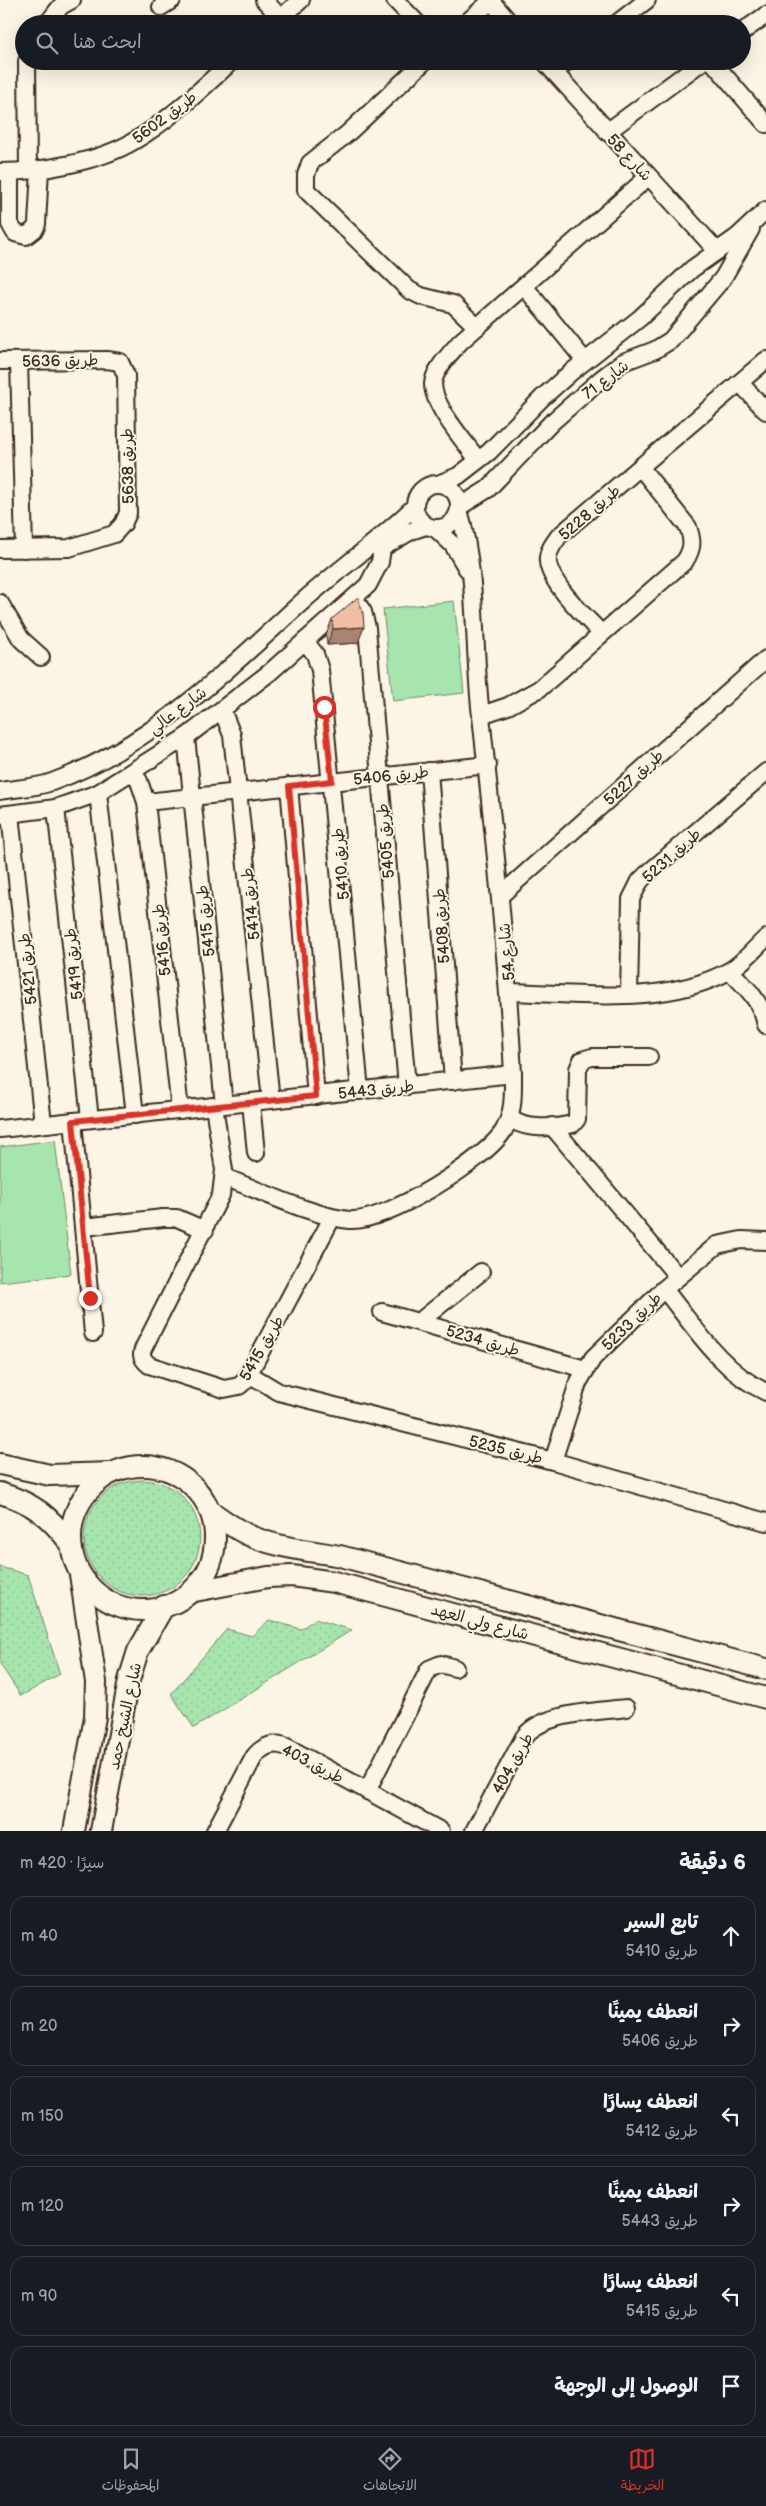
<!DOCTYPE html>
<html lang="ar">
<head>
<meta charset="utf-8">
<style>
	:root { --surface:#171b24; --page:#20242c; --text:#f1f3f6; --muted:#9ea1a6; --line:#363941; --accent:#d93025 }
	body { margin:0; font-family:"Balsamiq Sans","Playpen Sans Arabic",sans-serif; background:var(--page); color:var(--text); direction:rtl }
	.stop { position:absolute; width:15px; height:15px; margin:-11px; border:4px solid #d93025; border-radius:50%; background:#fff }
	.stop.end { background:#d93025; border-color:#fff; box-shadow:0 1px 5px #0008 }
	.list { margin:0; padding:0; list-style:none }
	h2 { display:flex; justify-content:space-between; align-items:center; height:65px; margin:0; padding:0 20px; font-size:21px }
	h2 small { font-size:16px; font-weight:400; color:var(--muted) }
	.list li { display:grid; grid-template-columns:32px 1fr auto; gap:15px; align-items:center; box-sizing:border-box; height:80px; margin:0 10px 10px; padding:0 10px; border:1px solid var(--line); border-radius:15px }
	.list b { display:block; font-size:19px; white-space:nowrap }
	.list p { margin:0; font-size:16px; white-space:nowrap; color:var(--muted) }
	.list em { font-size:16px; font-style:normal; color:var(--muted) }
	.icon { flex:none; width:28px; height:28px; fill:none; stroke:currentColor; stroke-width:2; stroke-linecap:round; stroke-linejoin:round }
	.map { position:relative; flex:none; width:766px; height:1831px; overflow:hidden; direction:ltr }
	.search { position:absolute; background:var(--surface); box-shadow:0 5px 20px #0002; left:15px; right:15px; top:15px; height:55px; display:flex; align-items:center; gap:12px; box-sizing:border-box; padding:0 18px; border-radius:28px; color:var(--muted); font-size:19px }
	.sheet { height:605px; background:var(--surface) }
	nav { display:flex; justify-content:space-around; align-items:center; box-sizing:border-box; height:70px; border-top:1px solid var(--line); background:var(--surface); font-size:14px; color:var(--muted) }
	nav a { display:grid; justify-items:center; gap:2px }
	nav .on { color:var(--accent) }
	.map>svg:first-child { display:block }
</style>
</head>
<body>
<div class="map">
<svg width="766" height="1831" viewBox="0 0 766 1831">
	<defs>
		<pattern id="grass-dots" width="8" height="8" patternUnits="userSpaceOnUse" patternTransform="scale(1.25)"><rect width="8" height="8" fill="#a6e5ae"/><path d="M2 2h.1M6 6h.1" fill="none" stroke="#90c595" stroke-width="1.8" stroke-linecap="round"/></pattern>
	</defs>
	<rect width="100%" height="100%" fill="#fcf5e5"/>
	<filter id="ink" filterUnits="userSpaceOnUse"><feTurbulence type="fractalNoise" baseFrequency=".02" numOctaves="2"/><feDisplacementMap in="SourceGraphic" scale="10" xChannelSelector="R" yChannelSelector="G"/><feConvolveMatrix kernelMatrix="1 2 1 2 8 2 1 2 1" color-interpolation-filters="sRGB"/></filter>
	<g filter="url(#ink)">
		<g fill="url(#grass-dots)" stroke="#708866">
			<circle cx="142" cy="1538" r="58"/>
			<path d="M0,1567L28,1575L60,1674L21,1696L0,1664Z"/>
			<path d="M315,1619L352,1630L194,1728L171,1694L227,1629L252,1636L269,1620L301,1629Z"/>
		</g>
		<g fill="#a6e5ae" stroke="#708866">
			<path d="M454,601L464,693L393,701L383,609Z"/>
			<path d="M55,1140L71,1274L0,1282V1147Z"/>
		</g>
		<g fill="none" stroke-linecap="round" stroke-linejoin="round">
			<g stroke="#3b2a1e" stroke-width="20">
				<g id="minor">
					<path d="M264,0L281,18"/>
					<path d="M395,0L418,24"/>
					<path d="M490,0L511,24"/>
					<path d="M161,7L172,0"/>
					<path d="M47,24L61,6L72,0"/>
					<path d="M274,24L301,0"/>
					<path d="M465,24L492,0"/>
					<path d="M616,24L647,0"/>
					<path d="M742,32L766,15"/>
					<path d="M27,61L28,170"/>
					<path d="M425,61L347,134L310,163L306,175V190L409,290L421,296L453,304L477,327"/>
					<path d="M544,61L717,251"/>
					<path d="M712,61L766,124"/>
					<path d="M554,72L568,61"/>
					<path d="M607,132L703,61"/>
					<path d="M0,172C40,172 99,162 134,141C170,120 201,89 232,61"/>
					<path d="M10,172V224L15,233L26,236L35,229L37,224L40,169"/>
					<path d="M524,286L585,361"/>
					<path d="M0,361L107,360L120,362L126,375L128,513L123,524L114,534L69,548L0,549"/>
					<path d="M19,361L24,549"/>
					<path d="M740,383L766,411"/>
					<path d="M478,460C465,442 433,406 433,384C434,369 452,352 460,342L648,177"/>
					<circle cx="437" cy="506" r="22"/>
					<path d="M438,484L458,476L489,452L542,398L570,373L640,318L692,269L737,237L766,210"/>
					<path d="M459,507L488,489L551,423L602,378L623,362L655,350L671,340L723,278L751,229"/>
					<path d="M436,529L453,545L467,569"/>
					<path d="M380,549L411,531L426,526"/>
					<path d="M354,598L363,612L367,628L407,1086"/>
					<path d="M0,603L21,639L41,657"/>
					<path d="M601,633C586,617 545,580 548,557C549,549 554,543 559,536L766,360"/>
					<path d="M305,641L315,654L320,670L360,1091"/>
					<path d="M222,710L232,735L271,1100"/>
					<path d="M481,715L508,706L539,689L685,561C693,548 693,541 688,527L641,468"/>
					<path d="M186,737L224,1105"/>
					<path d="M429,771L453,1081"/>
					<path d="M133,772L139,781L146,802L180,1110"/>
					<path d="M289,786L316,1096"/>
					<path d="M0,791C17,788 36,788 52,782C150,747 227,670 302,602C339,569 379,541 414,507"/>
					<path d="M98,793L135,1115"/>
					<path d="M146,802L488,765"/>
					<path d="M56,808L90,1119"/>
					<path d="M10,814L43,1124"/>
					<path d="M0,815L56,808L98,793L186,737L269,673L368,585L380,562L382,548"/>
					<path d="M501,895L766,659"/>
					<path d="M730,971C746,987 762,1002 766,1025"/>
					<path d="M509,992C579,994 665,1006 729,971C742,964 754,949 766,938"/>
					<path d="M629,995L631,899L640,881L647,874L766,772"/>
					<path d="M251,1103L256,1153"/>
					<path d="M214,1106L224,1170L221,1195L144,1347C140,1355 142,1359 149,1365L224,1389L239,1386L245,1381L332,1218"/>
					<path d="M510,1117C522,1131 557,1128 573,1124L577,1119L578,1069L582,1060L592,1057H649"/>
					<path d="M73,1121L93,1333"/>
					<path d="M552,1126L678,1277"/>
					<path d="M0,1129L513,1074"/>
					<path d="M224,1177C259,1190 314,1217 350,1220C385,1223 486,1160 504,1130C514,1112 513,1094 513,1074C507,955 494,836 481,716C473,650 478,574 459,510"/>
					<path d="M84,1227L163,1218H177L205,1230"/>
					<path d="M664,1289C694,1326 721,1371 766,1392"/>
					<path d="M382,1312L585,1369"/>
					<path d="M419,1322L481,1272"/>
					<path d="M249,1374L279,1392L553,1461L766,1522"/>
					<path d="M553,1461L578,1383L593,1358L664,1289L717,1245L741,1240L766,1241"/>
					<path d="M367,1791L429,1669L441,1664L455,1668"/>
					<path d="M215,1831L254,1757C263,1745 276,1741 289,1748L441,1831"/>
					<path d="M474,1831L524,1737C542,1712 597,1712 626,1708"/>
				</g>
			</g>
			<g stroke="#3b2a1e" stroke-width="24">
				<g id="major">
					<path d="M0,1464L50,1475L111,1473"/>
					<circle cx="143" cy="1538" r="72"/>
					<path d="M0,1493C34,1503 49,1516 71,1544"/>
					<path d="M210,1511C224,1520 237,1531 253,1537C280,1548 312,1551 340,1556L766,1669"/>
					<path d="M190,1592L268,1577L292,1576L334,1582L766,1698"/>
					<path d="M74,1831L95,1717L96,1682L80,1574"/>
					<path d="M101,1831L129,1680L138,1651L164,1606"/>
				</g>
			</g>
			<use href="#minor" stroke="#fcf5e5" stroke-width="16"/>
			<use href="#major" stroke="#fcf5e5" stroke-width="20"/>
		</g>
		<path fill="#cfa38d" stroke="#3b2a1e" d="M332,619L358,643L327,645L326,635Z"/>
		<path fill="#a98473" stroke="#3b2a1e" d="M364,627L358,643L327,645L333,629Z"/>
		<path fill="#f1bda4" stroke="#3b2a1e" d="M358,597L363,613L364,627L333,629L332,619Z"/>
	</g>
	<g fill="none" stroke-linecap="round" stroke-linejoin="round" filter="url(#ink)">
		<path stroke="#d93025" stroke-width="6" d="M90,1298L73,1121L316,1096L289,786L332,781L324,707"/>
	</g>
	<g text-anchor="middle" stroke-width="4" stroke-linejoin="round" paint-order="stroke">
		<g font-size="16" fill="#3b2a1e" stroke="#fcf5e5">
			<text transform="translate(164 117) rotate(-37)" y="6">طريق 5602</text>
			<text transform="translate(630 157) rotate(47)" y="6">شارع 58</text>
			<text transform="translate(60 360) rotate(-1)" y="6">طريق 5636</text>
			<text transform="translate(605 379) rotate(-37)" y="6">شارع 71</text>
			<text transform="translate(127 466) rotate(-91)" y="6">طريق 5638</text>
			<text transform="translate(589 512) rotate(-41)" y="6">طريق 5228</text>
			<text transform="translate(177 710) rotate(-37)" y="6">شارع عالي</text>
			<text transform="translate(391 775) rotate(-6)" y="6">طريق 5406</text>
			<text transform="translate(633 777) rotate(-42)" y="6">طريق 5227</text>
			<text transform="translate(385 841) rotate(-95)" y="6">طريق 5405</text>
			<text transform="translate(671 855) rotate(-42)" y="6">طريق 5231</text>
			<text transform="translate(340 864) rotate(-95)" y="6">طريق 5410</text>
			<text transform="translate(250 904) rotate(-96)" y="6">طريق 5414</text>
			<text transform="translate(205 921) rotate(-96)" y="6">طريق 5415</text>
			<text transform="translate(441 926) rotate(-94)" y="6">طريق 5408</text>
			<text transform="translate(161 940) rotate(-96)" y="6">طريق 5416</text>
			<text transform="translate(506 952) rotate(-95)" y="6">شارع 54</text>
			<text transform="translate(73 964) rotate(-96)" y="6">طريق 5419</text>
			<text transform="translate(27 969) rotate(-96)" y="6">طريق 5421</text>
			<text transform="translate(376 1089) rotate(-6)" y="6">طريق 5443</text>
			<text transform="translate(631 1321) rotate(-44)" y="6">طريق 5233</text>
			<text transform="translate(483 1340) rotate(16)" y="6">طريق 5234</text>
			<text transform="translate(261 1348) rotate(-60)" y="6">طريق 5415</text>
			<text transform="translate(506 1449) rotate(14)" y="6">طريق 5235</text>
			<text transform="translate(480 1621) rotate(15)" y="6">شارع ولي العهد</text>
			<text transform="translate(124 1716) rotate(-78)" y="6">شارع الشيخ حمد</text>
			<text transform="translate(313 1763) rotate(27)" y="6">طريق 403</text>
			<text transform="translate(512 1763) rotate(-60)" y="6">طريق 404</text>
		</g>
	</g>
</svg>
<div class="stop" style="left:324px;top:707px"></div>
<div class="stop end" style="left:90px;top:1298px"></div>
<div class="search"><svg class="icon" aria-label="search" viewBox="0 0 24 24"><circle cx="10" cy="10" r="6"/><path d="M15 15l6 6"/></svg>ابحث هنا</div>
</div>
<section class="sheet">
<h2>6 دقيقة<small>سيرًا · 420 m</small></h2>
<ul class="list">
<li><svg class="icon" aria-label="ahead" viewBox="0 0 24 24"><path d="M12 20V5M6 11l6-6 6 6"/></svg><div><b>تابع السير</b><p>طريق 5410</p></div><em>40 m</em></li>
<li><svg class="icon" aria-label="right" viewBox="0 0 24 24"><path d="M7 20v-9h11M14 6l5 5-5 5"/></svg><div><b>انعطف يمينًا</b><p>طريق 5406</p></div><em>20 m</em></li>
<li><svg class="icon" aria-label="left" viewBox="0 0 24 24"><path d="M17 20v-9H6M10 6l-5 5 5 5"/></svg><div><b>انعطف يسارًا</b><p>طريق 5412</p></div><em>150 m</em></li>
<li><svg class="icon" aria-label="right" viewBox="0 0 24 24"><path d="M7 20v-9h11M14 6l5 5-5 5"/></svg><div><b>انعطف يمينًا</b><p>طريق 5443</p></div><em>120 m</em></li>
<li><svg class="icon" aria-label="left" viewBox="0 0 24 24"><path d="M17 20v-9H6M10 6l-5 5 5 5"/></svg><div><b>انعطف يسارًا</b><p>طريق 5415</p></div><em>90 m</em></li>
<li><svg class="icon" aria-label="arrive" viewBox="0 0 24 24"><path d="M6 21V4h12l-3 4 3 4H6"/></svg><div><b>الوصول إلى الوجهة</b></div></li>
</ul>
</section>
<nav>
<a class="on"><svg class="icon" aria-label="map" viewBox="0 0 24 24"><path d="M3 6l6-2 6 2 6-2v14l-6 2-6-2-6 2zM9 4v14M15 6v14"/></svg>الخريطة</a>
<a><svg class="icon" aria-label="directions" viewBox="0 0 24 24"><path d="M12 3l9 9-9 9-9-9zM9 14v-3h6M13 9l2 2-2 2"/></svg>الاتجاهات</a>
<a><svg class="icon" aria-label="saved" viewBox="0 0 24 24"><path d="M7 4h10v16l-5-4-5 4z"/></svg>المحفوظات</a>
</nav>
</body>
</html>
